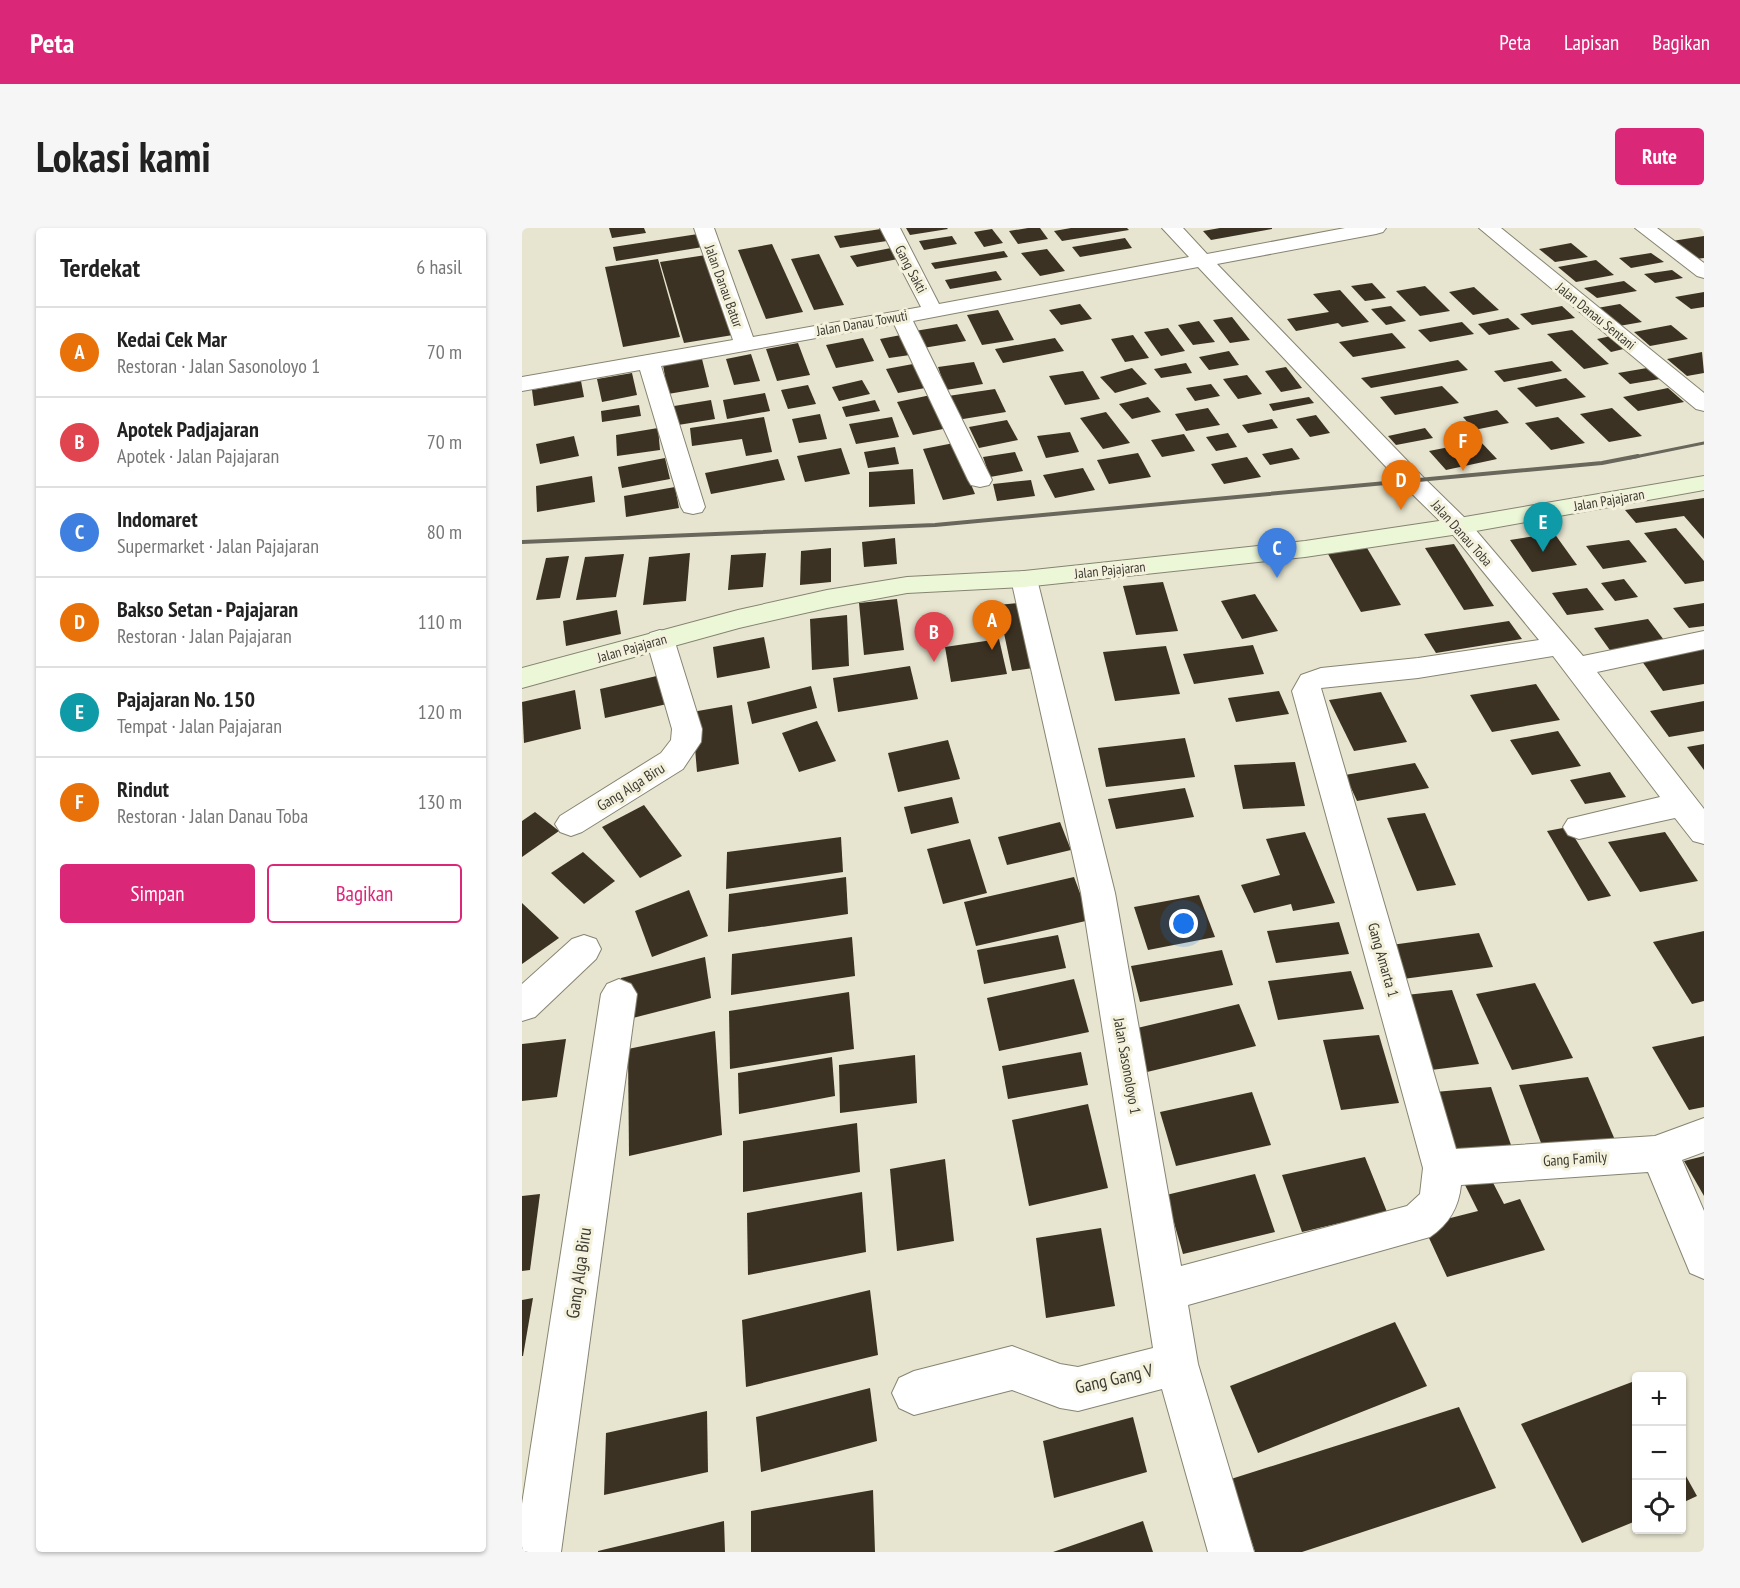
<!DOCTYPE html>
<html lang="id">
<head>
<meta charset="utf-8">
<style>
	:root { --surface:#fff; --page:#f6f6f6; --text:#222; --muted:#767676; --line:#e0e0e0; --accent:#db2777 }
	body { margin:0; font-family:"PT Sans Narrow",sans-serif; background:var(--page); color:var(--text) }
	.controls { position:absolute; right:18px; bottom:18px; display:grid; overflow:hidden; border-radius:6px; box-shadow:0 2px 4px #0004 }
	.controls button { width:54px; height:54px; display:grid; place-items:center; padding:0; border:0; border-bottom:2px solid var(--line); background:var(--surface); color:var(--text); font:30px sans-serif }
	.you { position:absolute; left:662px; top:696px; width:21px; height:21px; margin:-15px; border:4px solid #fff; border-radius:50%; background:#1a73e8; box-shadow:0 0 0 9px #1a73e833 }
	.badge { display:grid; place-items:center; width:39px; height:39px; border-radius:50%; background:var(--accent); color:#fff; font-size:20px; font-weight:700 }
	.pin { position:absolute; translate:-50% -50px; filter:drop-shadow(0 2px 3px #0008) }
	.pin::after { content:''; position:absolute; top:32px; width:21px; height:18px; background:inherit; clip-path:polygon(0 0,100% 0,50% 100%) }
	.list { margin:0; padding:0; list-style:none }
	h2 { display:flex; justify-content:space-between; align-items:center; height:78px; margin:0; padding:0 24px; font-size:26px }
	h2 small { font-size:20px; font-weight:400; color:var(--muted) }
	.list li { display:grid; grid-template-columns:39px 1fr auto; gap:18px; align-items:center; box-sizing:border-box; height:90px; padding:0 24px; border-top:2px solid var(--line) }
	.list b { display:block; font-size:22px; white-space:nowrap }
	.list p { margin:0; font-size:20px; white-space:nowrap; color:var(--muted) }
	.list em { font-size:20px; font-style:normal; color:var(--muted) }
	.actions { display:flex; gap:12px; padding:18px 24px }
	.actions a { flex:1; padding:14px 0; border:2px solid var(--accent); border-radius:6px; text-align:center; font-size:21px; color:var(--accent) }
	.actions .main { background:var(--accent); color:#fff }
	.icon { flex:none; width:33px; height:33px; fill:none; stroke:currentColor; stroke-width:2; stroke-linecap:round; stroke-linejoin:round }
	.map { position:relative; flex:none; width:1182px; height:1324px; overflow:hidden; border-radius:6px }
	header { display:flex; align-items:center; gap:36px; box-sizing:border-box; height:84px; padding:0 30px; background:var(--accent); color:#fff }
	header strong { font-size:28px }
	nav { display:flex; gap:33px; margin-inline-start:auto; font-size:21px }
	.intro { display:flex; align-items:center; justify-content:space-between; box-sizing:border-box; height:144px; padding:0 36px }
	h1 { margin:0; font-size:42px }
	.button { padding:15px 27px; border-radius:6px; background:var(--accent); color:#fff; font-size:21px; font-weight:700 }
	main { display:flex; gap:36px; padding:0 36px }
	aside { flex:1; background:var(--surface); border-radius:6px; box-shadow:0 2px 4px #0004 }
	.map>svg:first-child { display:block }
</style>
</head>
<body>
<header>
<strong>Peta</strong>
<nav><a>Peta</a><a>Lapisan</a><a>Bagikan</a></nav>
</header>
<div class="intro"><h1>Lokasi kami</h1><a class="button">Rute</a></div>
<main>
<aside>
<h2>Terdekat<small>6 hasil</small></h2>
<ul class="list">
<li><span class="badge" style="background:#e8710a">A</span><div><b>Kedai Cek Mar</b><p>Restoran · Jalan Sasonoloyo 1</p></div><em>70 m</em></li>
<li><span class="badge" style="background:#e0444e">B</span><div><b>Apotek Padjajaran</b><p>Apotek · Jalan Pajajaran</p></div><em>70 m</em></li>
<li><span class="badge" style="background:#3f7fe0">C</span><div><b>Indomaret</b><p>Supermarket · Jalan Pajajaran</p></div><em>80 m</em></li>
<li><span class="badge" style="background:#e8710a">D</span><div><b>Bakso Setan - Pajajaran</b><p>Restoran · Jalan Pajajaran</p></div><em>110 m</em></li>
<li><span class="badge" style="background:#0f9aa8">E</span><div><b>Pajajaran No. 150</b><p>Tempat · Jalan Pajajaran</p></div><em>120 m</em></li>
<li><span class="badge" style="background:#e8710a">F</span><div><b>Rindut</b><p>Restoran · Jalan Danau Toba</p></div><em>130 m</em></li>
</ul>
<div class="actions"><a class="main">Simpan</a><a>Bagikan</a></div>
</aside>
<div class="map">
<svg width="1182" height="1324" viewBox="0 0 1182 1324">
	<rect width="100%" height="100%" fill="#e7e5d0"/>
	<g fill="#3b3223">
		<path d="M87,0H122L124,5L90,10Z"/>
		<path d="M384,0H425L426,1L388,7Z"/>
		<path d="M506,0H518L526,11L496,16L487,3Z"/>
		<path d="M549,0H605L607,2L540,13L532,3Z"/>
		<path d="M698,0H750V1L689,12L681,3Z"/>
		<path d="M359,1L365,13L318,20L312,8Z"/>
		<path d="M470,1L481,15L462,19L452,4Z"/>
		<path d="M176,6L181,19L94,33L91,19Z"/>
		<path d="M430,8L435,16L402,22L397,13Z"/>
		<path d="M1182,8V30L1174,31L1150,13Z"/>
		<path d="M603,10L610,20L558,29L550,19Z"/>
		<path d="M1049,15L1066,29L1033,34L1017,21Z"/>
		<path d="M250,16L281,84L244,91L216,22Z"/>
		<path d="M369,20L376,31L335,39L328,28Z"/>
		<path d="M525,21L543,43L518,48L499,25Z"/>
		<path d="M482,23L486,29L413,41L409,35Z"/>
		<path d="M1129,25L1142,34L1109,40L1097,30Z"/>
		<path d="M297,26L322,77L292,82L269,31Z"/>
		<path d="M184,27L211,107L162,115L138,34Z"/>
		<path d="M136,31L158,109L101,119L83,39Z"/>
		<path d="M1074,32L1092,47L1054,54L1036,39Z"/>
		<path d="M1150,42L1161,50L1133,55L1122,46Z"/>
		<path d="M474,43L480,52L428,61L423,52Z"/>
		<path d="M1102,53L1115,63L1075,70L1062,60Z"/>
		<path d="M850,55L864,70L843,73L829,58Z"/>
		<path d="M903,58L928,83L898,88L874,63Z"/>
		<path d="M952,59L977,82L951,87L927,64Z"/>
		<path d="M818,62L847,94L820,99L816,95L774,103L765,91L807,84L791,66Z"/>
		<path d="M1182,64V79L1169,81L1153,69Z"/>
		<path d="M558,76L570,91L539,97L527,82Z"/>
		<path d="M1098,76L1120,94L1097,98L1075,80Z"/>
		<path d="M869,78L884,93L864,97L849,81Z"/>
		<path d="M1040,78L1053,90L1010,97L998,86Z"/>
		<path d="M476,82L492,112L460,117L445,87Z"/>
		<path d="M710,89L728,112L708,115L691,92Z"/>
		<path d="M986,90L998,101L967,107L956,96Z"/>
		<path d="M677,93L693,114L671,117L656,97Z"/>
		<path d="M940,94L952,106L908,114L896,102Z"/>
		<path d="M435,96L444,113L401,120L393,103Z"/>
		<path d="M1149,97L1166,111L1128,118L1112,104Z"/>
		<path d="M646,100L663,123L639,128L622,104Z"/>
		<path d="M1050,102L1087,136L1062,141L1025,106Z"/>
		<path d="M870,105L884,120L831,129L817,114Z"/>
		<path d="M379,107L388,127L367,130L358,111Z"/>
		<path d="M611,107L627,130L603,134L589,111Z"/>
		<path d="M1094,107L1110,119L1089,124L1075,111Z"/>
		<path d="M341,110L352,133L314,140L304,117Z"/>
		<path d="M533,110L542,123L481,135L473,121Z"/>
		<path d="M276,115L288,147L255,153L244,121Z"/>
		<path d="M707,123L717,137L687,142L677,129Z"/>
		<path d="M1180,124L1182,145L1165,148L1145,131Z"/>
		<path d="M229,126L238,153L212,157L204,131Z"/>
		<path d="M180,131L187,159L146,166L141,137Z"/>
		<path d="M936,132L946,142L849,160L839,150Z"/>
		<path d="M1030,133L1040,143L982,154L972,143Z"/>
		<path d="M452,134L461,156L424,162L416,139Z"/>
		<path d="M664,135L670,145L639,150L632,141Z"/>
		<path d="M391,136L403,160L376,165L364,141Z"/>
		<path d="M764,139L780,160L759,164L743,143Z"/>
		<path d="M610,140L625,156L593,165L578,149Z"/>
		<path d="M1125,140L1138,151L1108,156L1096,145Z"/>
		<path d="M561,143L578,171L543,177L527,148Z"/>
		<path d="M110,145L115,167L80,174L75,151Z"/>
		<path d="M725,147L740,166L716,171L701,151Z"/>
		<path d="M1044,150L1064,169L1014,179L995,160Z"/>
		<path d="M340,152L348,166L317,173L310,159Z"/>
		<path d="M59,153L62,169L12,178L10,162Z"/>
		<path d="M689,156L698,168L673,173L664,160Z"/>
		<path d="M286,157L294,176L266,181L259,162Z"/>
		<path d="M920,158L937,175L873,187L858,169Z"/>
		<path d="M1146,160L1162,174L1116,183L1101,169Z"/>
		<path d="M473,161L484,184L435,192L426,168Z"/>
		<path d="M243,165L248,183L205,191L201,172Z"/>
		<path d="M409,167L426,200L391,207L375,174Z"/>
		<path d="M626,169L639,184L610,191L597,176Z"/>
		<path d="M787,169L792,175L751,183L747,176Z"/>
		<path d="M189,172L193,191L150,198L146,179Z"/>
		<path d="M353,172L358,183L324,189L320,179Z"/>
		<path d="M117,177L119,188L80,194L79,183Z"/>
		<path d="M686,180L698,197L664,203L653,186Z"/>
		<path d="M1090,180L1120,208L1087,214L1058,186Z"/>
		<path d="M975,182L987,195L952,202L941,189Z"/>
		<path d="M584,184L608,215L581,221L558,190Z"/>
		<path d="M298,186L305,211L277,215L270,191Z"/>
		<path d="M794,187L808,205L788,209L774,191Z"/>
		<path d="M242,189L250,224L224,228L220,211L170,218L168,200Z"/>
		<path d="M370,189L377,209L334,216L327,196Z"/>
		<path d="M1036,189L1063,215L1029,222L1003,195Z"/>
		<path d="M750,191L756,200L726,205L720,197Z"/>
		<path d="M485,192L496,212L457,220L447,199Z"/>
		<path d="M136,200L138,222L95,228L94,207Z"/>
		<path d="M903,200L911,210L874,217L866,208Z"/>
		<path d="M548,204L557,224L524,230L515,208Z"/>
		<path d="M706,205L715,219L694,223L684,209Z"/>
		<path d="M662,206L673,223L640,229L629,212Z"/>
		<path d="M52,208L57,228L18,236L14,216Z"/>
		<path d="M958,213L975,231L924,242L907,223Z"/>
		<path d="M432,215L453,266L421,272L401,221Z"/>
		<path d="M373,219L377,236L346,240L342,224Z"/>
		<path d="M319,220L328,246L283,254L275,228Z"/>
		<path d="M770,220L778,231L748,237L740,226Z"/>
		<path d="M493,224L501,243L468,249L461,229Z"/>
		<path d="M616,225L629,249L587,256L575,232Z"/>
		<path d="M725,229L739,249L702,256L689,236Z"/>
		<path d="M143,230L148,251L100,260L96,239Z"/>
		<path d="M256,231L263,252L189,266L183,245Z"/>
		<path d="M561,240L573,262L533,270L521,247Z"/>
		<path d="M391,241L393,276L347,279V244Z"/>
		<path d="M70,248L73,274L15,284L14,258Z"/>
		<path d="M509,252L513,268L475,273L471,256Z"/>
		<path d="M153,259L157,280L104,289L102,268Z"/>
		<path d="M1182,270V311L1162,288L1114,295L1103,282Z"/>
		<path d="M1154,300L1182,333V353L1163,356L1122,305Z"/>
		<path d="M1032,305L1055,337L1010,344L988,312Z"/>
		<path d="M373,310L375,336L342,339L340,314Z"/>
		<path d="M1107,312L1125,334L1081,341L1064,318Z"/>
		<path d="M932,316L972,378L942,382L903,320Z"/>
		<path d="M309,320V354L278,357L279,323Z"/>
		<path d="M845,320L879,377L839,384L806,326Z"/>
		<path d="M168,325L164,373L121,377L127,329Z"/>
		<path d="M244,325L241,359L206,362L209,327Z"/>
		<path d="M102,326L94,369L54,372L63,329Z"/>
		<path d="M47,328L38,370L14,372L24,330Z"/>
		<path d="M1102,351L1116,369L1093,373L1079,355Z"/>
		<path d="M641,354L656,403L614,407L601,358Z"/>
		<path d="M1065,360L1082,382L1045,387L1030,365Z"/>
		<path d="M733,366L756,403L720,411L699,373Z"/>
		<path d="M375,371L382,422L342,427L337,375Z"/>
		<path d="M496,375L511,440L490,443L476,377Z"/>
		<path d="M1182,375V398L1167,400L1151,380Z"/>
		<path d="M95,382L99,406L44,418L41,393Z"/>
		<path d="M325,387L327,438L290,442L288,391Z"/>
		<path d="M1126,391L1145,416L1090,425L1072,400Z"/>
		<path d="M987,393L1000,411L914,425L902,406Z"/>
		<path d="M242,409L248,440L195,450L191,419Z"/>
		<path d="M477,411L485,446L429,454L423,419Z"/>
		<path d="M731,417L742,446L672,456L661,426Z"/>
		<path d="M644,418L658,466L593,473L581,424Z"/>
		<path d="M1182,418V456L1141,463L1117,429Z"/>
		<path d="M388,438L396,471L316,484L311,450Z"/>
		<path d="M139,447L145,476L83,490L78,461Z"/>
		<path d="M1014,456L1038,492L970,504L948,467Z"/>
		<path d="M289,458L295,480L230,496L225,474Z"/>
		<path d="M53,462L59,501L2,515L0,474Z"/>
		<path d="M757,463L767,486L714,494L706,470Z"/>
		<path d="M859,464L885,514L832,523L807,472Z"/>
		<path d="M1182,473V503L1147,509L1128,483Z"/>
		<path d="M210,477L217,536L175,544L170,484Z"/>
		<path d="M295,493L314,533L277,544L260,505Z"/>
		<path d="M1036,503L1059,538L1010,547L988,512Z"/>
		<path d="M663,510L673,549L584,559L576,520Z"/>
		<path d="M426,512L438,551L376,564L366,525Z"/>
		<path d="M1182,516V542L1165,519Z"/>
		<path d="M773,534L783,578L721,581L712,537Z"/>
		<path d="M893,535L907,560L835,573L823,547Z"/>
		<path d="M1088,544L1104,569L1063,576L1048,552Z"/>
		<path d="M663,560L672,589L594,601L586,571Z"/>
		<path d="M430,569L437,595L389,606L382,579Z"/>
		<path d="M122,577L160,628L118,650L80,599Z"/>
		<path d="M13,584L37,603L0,629V593Z"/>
		<path d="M903,585L934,657L895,663L865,590Z"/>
		<path d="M538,594L549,622L485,637L476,609Z"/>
		<path d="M1046,599L1089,668L1066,673L1025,603Z"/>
		<path d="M783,604L813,675L771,683L769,676L732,685L719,657L758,647L744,611Z"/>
		<path d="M1143,604L1176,653L1118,664L1086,614Z"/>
		<path d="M319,609L321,644L204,661L205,624Z"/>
		<path d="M448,611L465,665L421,676L405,621Z"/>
		<path d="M61,624L93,653L62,676L29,645Z"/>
		<path d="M324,649L326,686L206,704L207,666Z"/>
		<path d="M552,649L568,692L454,718L442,674Z"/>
		<path d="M167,662L186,708L130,729L113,683Z"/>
		<path d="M677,667L693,709L626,722L612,679Z"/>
		<path d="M0,675L37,710L0,736Z"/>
		<path d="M817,694L827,726L754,735L745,703Z"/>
		<path d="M1182,703V773L1170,776L1131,714Z"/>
		<path d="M957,705L971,739L881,751L869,717Z"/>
		<path d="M536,707L544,740L462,756L455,722Z"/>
		<path d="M330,709L333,748L209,767L210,726Z"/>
		<path d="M700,722L711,757L618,774L609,738Z"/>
		<path d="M183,729L189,770L103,792L99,750Z"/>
		<path d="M829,743L842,781L756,792L746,753Z"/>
		<path d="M552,751L567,804L477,823L465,770Z"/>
		<path d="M1013,755L1051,830L990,842L954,766Z"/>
		<path d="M930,762L957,836L909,842L884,767Z"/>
		<path d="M327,764L332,821L208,841L207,783Z"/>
		<path d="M717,776L734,818L625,844L611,801Z"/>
		<path d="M193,803L200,907L107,928L106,821Z"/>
		<path d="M857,807L877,875L819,882L801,812Z"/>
		<path d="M1182,808V879L1167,882L1130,819Z"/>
		<path d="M44,811L35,869L0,873V816Z"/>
		<path d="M559,824L566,857L486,871L480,838Z"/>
		<path d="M393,827L395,875L318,885L317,837Z"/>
		<path d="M310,829L313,868L217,886L216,845Z"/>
		<path d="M1066,849L1093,912L1021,920L997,857Z"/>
		<path d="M969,859L989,917L931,922L913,864Z"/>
		<path d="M730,864L749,917L654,938L638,884Z"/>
		<path d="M566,876L586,960L507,978L490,892Z"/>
		<path d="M335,895L338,944L221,964V913Z"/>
		<path d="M1182,928V968L1162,933Z"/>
		<path d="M843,929L865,984L780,1004L760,947Z"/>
		<path d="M423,931L432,1013L375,1023L368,941Z"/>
		<path d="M966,945L982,976L998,971L1023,1022L925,1049L901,997L956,983L941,953Z"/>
		<path d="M733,946L753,1004L661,1026L644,967Z"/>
		<path d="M340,964L344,1024L226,1047L225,985Z"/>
		<path d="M18,966L8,1042L0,1043V968Z"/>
		<path d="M579,1000L593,1078L524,1090L514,1010Z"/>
		<path d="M348,1062L356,1127L224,1159L220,1092Z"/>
		<path d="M11,1070L1,1128H0V1072Z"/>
		<path d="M873,1094L905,1158L736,1225L708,1158Z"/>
		<path d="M1110,1154L1114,1162V1293L1060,1315L999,1196Z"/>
		<path d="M348,1160L355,1213L239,1244L234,1189Z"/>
		<path d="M937,1179L974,1260L780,1324H733L709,1251Z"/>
		<path d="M185,1183L186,1244L82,1267L84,1205Z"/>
		<path d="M611,1189L625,1244L532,1270L521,1213Z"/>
		<path d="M1160,1241L1175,1268L1160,1275Z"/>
		<path d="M351,1262L353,1324H229V1283Z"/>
		<path d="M202,1293L203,1324H76V1323Z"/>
		<path d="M621,1293L631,1324H531Z"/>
	</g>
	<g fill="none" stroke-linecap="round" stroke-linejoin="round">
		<g stroke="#868471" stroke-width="2">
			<g id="minor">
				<path d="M172,0H192L231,109L399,79L358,0H378L417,76L667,29L640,0H661L685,26L823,0H864L861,4L854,6L695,36L900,248L946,293L1061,428L1182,403V421L1075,444L1182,581V616L1171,613L1153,590L1057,611L1046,607L1041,599L1046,591L1138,569L1031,428L896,450L799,460L934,921L1133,908L1182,890V924L1160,932L1182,983V1051L1168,1045L1126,944L939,957C937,979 927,996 908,1009L666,1077L676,1136L732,1324H686L640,1161L556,1183L538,1180L490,1162L392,1187L377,1180L370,1165L377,1150L392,1143L490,1118L538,1136L556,1139L631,1120L559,665L489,351L493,345L502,343L511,345L515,351L593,665L659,1038L885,978L898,966L901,940L770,463L779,447L799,440L896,430L1017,412L928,303L882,258L676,39L391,93L470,252L467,257L458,259L449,257L446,252L372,96L139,138L183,279L180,284L171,286L162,284L159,279L118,142L0,163V149L211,112Z"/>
				<path d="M957,0H979L1182,165V183L1174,181Z"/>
				<path d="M1113,0H1135L1182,35V50L1175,48Z"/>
				<path d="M138,402L148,405L152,411L180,501L179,514L161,541L60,604L49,608L38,604L33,596L38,588L139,525L149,512L150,501L124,411L128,405Z"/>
				<path d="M62,707L74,711L79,721L74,731L13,789L0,793V756L50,711Z"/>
				<path d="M97,751L109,756L115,766L39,1324H0V1276L79,766L85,756Z"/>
			</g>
		</g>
		<g stroke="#868471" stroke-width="2">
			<path id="secondary" d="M1182,248V262L937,306L783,329L502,359L385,365L305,380L217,400L0,460V440L216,382L305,362L385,349L502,343L783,313L937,290Z"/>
		</g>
		<use href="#minor" fill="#fff" fill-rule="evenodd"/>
		<use href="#secondary" fill="#ecf7d7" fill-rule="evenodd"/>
		<path stroke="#69675b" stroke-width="3" d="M1108,230L1182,215"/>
		<path stroke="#69675b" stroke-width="4" d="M0,314L413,297L1080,235L1116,228"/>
	</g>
	<g text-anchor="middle" stroke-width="6" stroke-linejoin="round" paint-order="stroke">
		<g font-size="14" fill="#3c3b32" stroke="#f4f2dd">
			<text transform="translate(389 41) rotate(62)" y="5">Gang Sakti</text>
			<text transform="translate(202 58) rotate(70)" y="5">Jalan Danau Batur</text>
			<text transform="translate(1074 88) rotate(39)" y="5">Jalan Danau Sentani</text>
			<text transform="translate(340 95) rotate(-10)" y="5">Jalan Danau Towuti</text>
			<text transform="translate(1087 272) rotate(-10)" y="5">Jalan Pajajaran</text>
			<text transform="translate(940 305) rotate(48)" y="5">Jalan Danau Toba</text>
			<text transform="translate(588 342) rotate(-6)" y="5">Jalan Pajajaran</text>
			<text transform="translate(110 420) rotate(-16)" y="5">Jalan Pajajaran</text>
		</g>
		<g font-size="15" fill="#3c3b32" stroke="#f4f2dd">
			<text transform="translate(109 559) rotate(-32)" y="5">Gang Alga Biru</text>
			<text transform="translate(861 732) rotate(74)" y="5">Gang Amarta 1</text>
			<text transform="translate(605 838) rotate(80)" y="5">Jalan Sasonoloyo 1</text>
			<text transform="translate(1053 931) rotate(-4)" y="5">Gang Family</text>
		</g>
		<g font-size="18" fill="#3c3b32" stroke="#f4f2dd">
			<text transform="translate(57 1045) rotate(-82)" y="6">Gang Alga Biru</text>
			<text transform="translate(592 1151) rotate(-13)" y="6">Gang Gang V</text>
		</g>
	</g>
</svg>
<div class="controls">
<button>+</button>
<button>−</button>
<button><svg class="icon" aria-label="locate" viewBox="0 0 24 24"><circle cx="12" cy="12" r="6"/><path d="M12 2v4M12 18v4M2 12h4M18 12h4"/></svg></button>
</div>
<div class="you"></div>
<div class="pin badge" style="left:470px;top:422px;background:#e8710a">A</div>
<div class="pin badge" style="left:412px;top:434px;background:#e0444e">B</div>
<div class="pin badge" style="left:755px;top:350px;background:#3f7fe0">C</div>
<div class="pin badge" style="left:879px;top:282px;background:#e8710a">D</div>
<div class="pin badge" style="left:1021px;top:324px;background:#0f9aa8">E</div>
<div class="pin badge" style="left:941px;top:243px;background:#e8710a">F</div>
</div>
</main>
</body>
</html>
